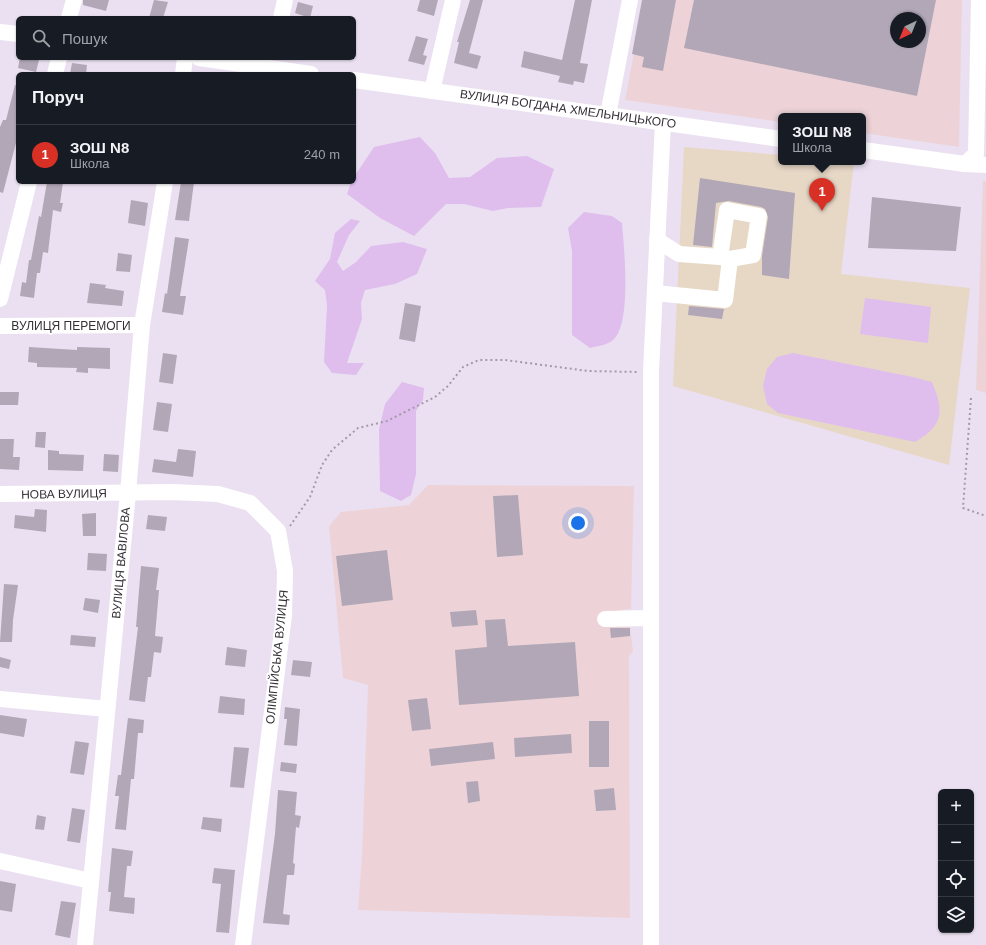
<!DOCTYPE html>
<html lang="uk">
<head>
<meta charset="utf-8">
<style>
	:root { --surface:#171b24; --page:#242831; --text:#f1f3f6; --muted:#9ea1a6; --line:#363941; --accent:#d93025 }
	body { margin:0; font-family:Arial,sans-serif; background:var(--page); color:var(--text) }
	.controls { position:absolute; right:12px; bottom:12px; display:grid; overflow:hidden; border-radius:6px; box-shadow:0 1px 3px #0004 }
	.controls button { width:36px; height:36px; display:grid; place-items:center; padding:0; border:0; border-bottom:1px solid var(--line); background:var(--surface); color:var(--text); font:20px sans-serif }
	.compass { position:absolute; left:890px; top:12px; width:36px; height:36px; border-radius:50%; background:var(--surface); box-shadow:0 1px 3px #0004; rotate:223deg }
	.you { position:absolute; left:578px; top:523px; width:14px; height:14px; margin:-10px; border:3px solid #fff; border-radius:50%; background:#1a73e8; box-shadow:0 0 0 6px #1a73e833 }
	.badge { display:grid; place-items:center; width:26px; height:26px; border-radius:50%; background:var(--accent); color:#fff; font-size:13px; font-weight:700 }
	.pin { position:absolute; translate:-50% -33px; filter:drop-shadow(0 1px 2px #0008) }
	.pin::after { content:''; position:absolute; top:21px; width:14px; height:12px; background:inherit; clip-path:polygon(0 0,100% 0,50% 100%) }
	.popup { position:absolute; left:778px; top:113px; width:88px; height:52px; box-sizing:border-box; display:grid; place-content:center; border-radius:6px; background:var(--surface); filter:drop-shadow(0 1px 3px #0005); font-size:13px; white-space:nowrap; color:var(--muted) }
	.popup b { font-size:15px; color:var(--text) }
	.popup::after { content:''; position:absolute; left:50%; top:100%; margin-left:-8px; border:8px solid transparent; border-top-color:var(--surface) }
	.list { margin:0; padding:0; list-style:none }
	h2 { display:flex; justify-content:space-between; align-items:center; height:52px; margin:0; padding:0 16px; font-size:17px }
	h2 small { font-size:13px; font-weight:400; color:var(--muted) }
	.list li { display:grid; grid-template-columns:26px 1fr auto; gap:12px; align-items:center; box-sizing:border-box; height:60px; padding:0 16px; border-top:1px solid var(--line) }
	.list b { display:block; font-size:15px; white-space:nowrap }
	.list p { margin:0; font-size:13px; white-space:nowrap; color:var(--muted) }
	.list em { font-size:13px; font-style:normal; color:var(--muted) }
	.icon { flex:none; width:22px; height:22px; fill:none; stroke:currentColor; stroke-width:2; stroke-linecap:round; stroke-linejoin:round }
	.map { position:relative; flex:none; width:986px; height:945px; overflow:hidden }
	.search { position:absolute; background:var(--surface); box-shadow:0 1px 3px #0004; left:16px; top:16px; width:340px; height:44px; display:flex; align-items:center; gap:10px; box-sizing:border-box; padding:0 14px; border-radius:6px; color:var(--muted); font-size:15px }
	.panel { position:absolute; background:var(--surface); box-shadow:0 1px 3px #0004; left:16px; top:72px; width:340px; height:112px; border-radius:6px }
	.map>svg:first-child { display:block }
</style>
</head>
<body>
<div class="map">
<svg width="986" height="945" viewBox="0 0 986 945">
	<rect width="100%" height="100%" fill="#ebe0f1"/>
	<g fill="#edd3d7" fill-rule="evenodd">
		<path d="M644,0H962L959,147L863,133V116H781V122L625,100ZM896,18H920V42H896Z"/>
		<path d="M983,181H986V393L976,390Z"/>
		<path d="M428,485L634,486L631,609L620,610L621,626H630L633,652L629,656L630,918L358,910L362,855L368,685L343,678L329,526L341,512L409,505Z"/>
	</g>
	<path fill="#e7d8c6" d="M684,147L781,155V162H854L841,274L970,288L949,465L673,386Z"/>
	<g fill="#dfbeee">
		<path d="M420,137L435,153L449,178L470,177L497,158L527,156L554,169L541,207L508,208L493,211L464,204H446L414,236L380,218L347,194L351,182H354V177L374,147Z"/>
		<path d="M584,212L612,216L622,223C624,247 632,325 613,340C608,345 597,346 590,348L572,335V251L568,228Z"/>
		<path d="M351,219L360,221L349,235L337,262L343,271L356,262L371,246L403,242L427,249L417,274L395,284L365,290L361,303L362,319L347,363H364L356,375L332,373L324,362L327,306L325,290L315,281L330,259L335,233Z"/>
		<path d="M865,298L931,307L928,343L860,334Z"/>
		<path d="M793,353L913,377L932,382C944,411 944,425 915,442L778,413L767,404L763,386L767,369L777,357Z"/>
		<path d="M402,382L424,388L423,400L416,411V474L411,495L401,501L380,491L379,429L385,404Z"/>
	</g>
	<g fill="#b2a7b7" fill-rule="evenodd">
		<path d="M83,0H109L106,11L83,5Z"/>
		<path d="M154,0L168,2L163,18H149Z"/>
		<path d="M420,0H438L434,16L417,11Z"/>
		<path d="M470,0H483L469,53L481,56L477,69L454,63L459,42H457Z"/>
		<path d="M575,0H592L580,63L588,64L584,83L574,81L573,85L558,82L560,76L521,67L524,51L562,60Z"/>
		<path d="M642,0H676L663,71L642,67L644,57L632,54Z"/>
		<path d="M694,0H936L917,96L684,48ZM896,18H920V42H896Z"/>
		<path d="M298,2L313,6L310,18L295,13Z"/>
		<path d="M416,36L428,39L423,55L427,56L424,65L408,61Z"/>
		<path d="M20,58L39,60L36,72L18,68Z"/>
		<path d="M72,63L87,65L86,74H70Z"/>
		<path d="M15,85H18V135L3,193L0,192V127L3,120H6Z"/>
		<path d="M700,178L795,193L789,279L762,275V256L768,217L765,209L761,207L729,201L716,203L712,247L693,245Z"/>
		<path d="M47,182H63L60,203H63L61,212L53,210L48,253L43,252L40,273H37L34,298L20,296L22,282L26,283L29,260H31L39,216L41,217Z"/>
		<path d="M181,182H194L189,221L175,220Z"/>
		<path d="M872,197L961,207L956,251L868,248Z"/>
		<path d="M131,200L148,203L145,226L128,223Z"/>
		<path d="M175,237L189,239L180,296H186L183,315L162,312L165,293L167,294Z"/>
		<path d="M118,253L132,255L130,272L116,271Z"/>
		<path d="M90,283L106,285L105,288L124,291L122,306L87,303Z"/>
		<path d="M405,303L421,306L415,342L399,339Z"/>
		<path d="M689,306L724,309L722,319L688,315Z"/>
		<path d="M29,347L77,350V347L110,348V369L88,368V373L76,372L77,368L37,367V363L28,362Z"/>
		<path d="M163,353L177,355L173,384L159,382Z"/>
		<path d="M0,392H19L18,405H0Z"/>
		<path d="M157,402L172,404L168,432L153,430Z"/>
		<path d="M36,432H46L45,448L35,447Z"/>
		<path d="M0,439H14L13,457H20L19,470L0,469Z"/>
		<path d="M178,449L196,451L193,477L152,472L154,459L176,462Z"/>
		<path d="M48,450L59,451V454L84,455L83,471L48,470Z"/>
		<path d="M104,454L119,455L118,472L103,471Z"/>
		<path d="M518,495L523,555L497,557L493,496Z"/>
		<path d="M35,509L47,510L46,532L14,528L15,515L34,517Z"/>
		<path d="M96,513V536H83L82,514Z"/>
		<path d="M148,515L167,517L165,531L146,529Z"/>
		<path d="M387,550L393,600L342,606L336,556Z"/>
		<path d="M88,553L107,554L106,571L87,570Z"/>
		<path d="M141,566L159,568L156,590H159L155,636L163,637L161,653L154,652L151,677H148L145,702L129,700L138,627H136Z"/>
		<path d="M4,584L18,585L13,620L12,642H0Z"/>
		<path d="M85,598L100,600L98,613L83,610Z"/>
		<path d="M476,610L478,625L452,627L450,612Z"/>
		<path d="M505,619L508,646L575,642L579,696L459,705L455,650L487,647L485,620Z"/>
		<path d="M610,628H630V636L611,638Z"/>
		<path d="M71,635L96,637L95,647L70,645Z"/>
		<path d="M227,647L247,650L245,667L225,665Z"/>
		<path d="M0,657L11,660L9,669L0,667Z"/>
		<path d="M293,660L312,662L310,677L291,675Z"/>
		<path d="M220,696L245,699L244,715L218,713Z"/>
		<path d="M427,698L431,729L412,731L408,700Z"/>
		<path d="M285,707L300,709L297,746L284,745L287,719H284Z"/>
		<path d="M0,715L27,719L24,737L0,733Z"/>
		<path d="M128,718L144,720L143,733H138L134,779H131L126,830L115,829L119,796H115L118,775H121Z"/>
		<rect x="589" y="721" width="20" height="46"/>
		<path d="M571,734L572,753L515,757L514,738Z"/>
		<path d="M75,741L89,743L84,775L70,773Z"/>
		<path d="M493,742L495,759L431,766L429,749Z"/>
		<path d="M234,747L249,748L244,788L230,787Z"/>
		<path d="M281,762L297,764L296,773L280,771Z"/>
		<path d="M478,781L480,801L468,803L466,782Z"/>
		<path d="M614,788L616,810L596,811L594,790Z"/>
		<path d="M278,790L297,792L295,815L301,816L299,828L296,827L293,863L295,864L294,875H287L283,914L290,915L289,925L263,923L275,834Z"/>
		<path d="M72,808L85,810L80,843L67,841Z"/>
		<path d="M37,815L46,817L44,830L35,829Z"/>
		<path d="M203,817L222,819L221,832L201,829Z"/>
		<path d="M112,848L133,851L131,866H127L124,897L135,898L134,914L109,911L111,892H108Z"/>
		<path d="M214,868L235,870L229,933L216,932L221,884L212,883Z"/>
		<path d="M0,881L16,884L12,912L0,910Z"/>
		<path d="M61,901L76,903L70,938L55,935Z"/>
	</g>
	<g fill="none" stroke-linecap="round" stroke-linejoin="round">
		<g stroke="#a39aa7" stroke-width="2" stroke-dasharray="2 3" stroke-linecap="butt">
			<path d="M971,398L963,508L986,516"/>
			<path d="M290,526L310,497L322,465L332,450L358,428L387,421L435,397L448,386L463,367L479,360H505L588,371L638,372"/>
		</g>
		<g stroke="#fff" stroke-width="16">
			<path d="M69,18L74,0"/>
			<path d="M281,18L285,0"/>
			<path d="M0,32L18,34"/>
			<path d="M199,58L311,74"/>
			<path d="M55,74L59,58"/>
			<path d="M183,74L185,58"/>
			<path d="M354,80L781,139"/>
			<path d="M432,91L453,0"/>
			<path d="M608,115L630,0"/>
			<path d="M863,150L965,164L986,165"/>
			<path d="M965,164L976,154L979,0"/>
			<path d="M657,240L679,254L720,257L727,210L759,216L753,255L730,259L720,257"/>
			<path d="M655,293L725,300L730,259"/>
			<path d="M0,299L29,182"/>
			<path d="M0,326L142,325"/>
			<path d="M0,494L172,492L218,494L250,503L278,531L285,571L284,615L243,945"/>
			<path d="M605,619L651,618"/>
			<path d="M0,699L107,709"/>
			<path d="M0,861L91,881"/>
			<path d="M85,945L128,493L142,325L165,182"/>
			<path d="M651,945V372L663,122"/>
		</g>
	</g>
	<g text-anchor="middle" stroke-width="3.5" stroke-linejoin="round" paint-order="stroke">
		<g font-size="12" fill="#353037" stroke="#fff">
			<text transform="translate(568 109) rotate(8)" y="4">ВУЛИЦЯ БОГДАНА ХМЕЛЬНИЦЬКОГО</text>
			<text x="71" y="330">ВУЛИЦЯ ПЕРЕМОГИ</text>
			<text transform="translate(64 494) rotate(-1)" y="4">НОВА ВУЛИЦЯ</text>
			<text transform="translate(121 563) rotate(-85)" y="4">ВУЛИЦЯ ВАВІЛОВА</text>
			<text transform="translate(277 657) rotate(-84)" y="4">ОЛІМПІЙСЬКА ВУЛИЦЯ</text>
		</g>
	</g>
</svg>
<div class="controls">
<button>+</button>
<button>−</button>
<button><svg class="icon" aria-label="locate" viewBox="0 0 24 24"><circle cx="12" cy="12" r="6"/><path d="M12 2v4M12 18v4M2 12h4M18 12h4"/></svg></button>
<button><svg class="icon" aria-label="layers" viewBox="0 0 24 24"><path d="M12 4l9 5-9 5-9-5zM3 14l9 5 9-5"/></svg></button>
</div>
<svg class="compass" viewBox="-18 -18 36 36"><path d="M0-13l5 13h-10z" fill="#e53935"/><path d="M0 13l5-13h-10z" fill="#9ea1a6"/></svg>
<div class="you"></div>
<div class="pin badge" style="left:822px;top:211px">1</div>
<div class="popup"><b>ЗОШ N8</b>Школа</div>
<div class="search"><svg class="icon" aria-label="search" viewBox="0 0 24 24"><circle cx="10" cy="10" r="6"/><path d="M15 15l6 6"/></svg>Пошук</div>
<section class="panel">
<h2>Поруч<small></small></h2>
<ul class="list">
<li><span class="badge">1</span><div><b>ЗОШ N8</b><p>Школа</p></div><em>240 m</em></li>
</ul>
</section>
</div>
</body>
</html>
